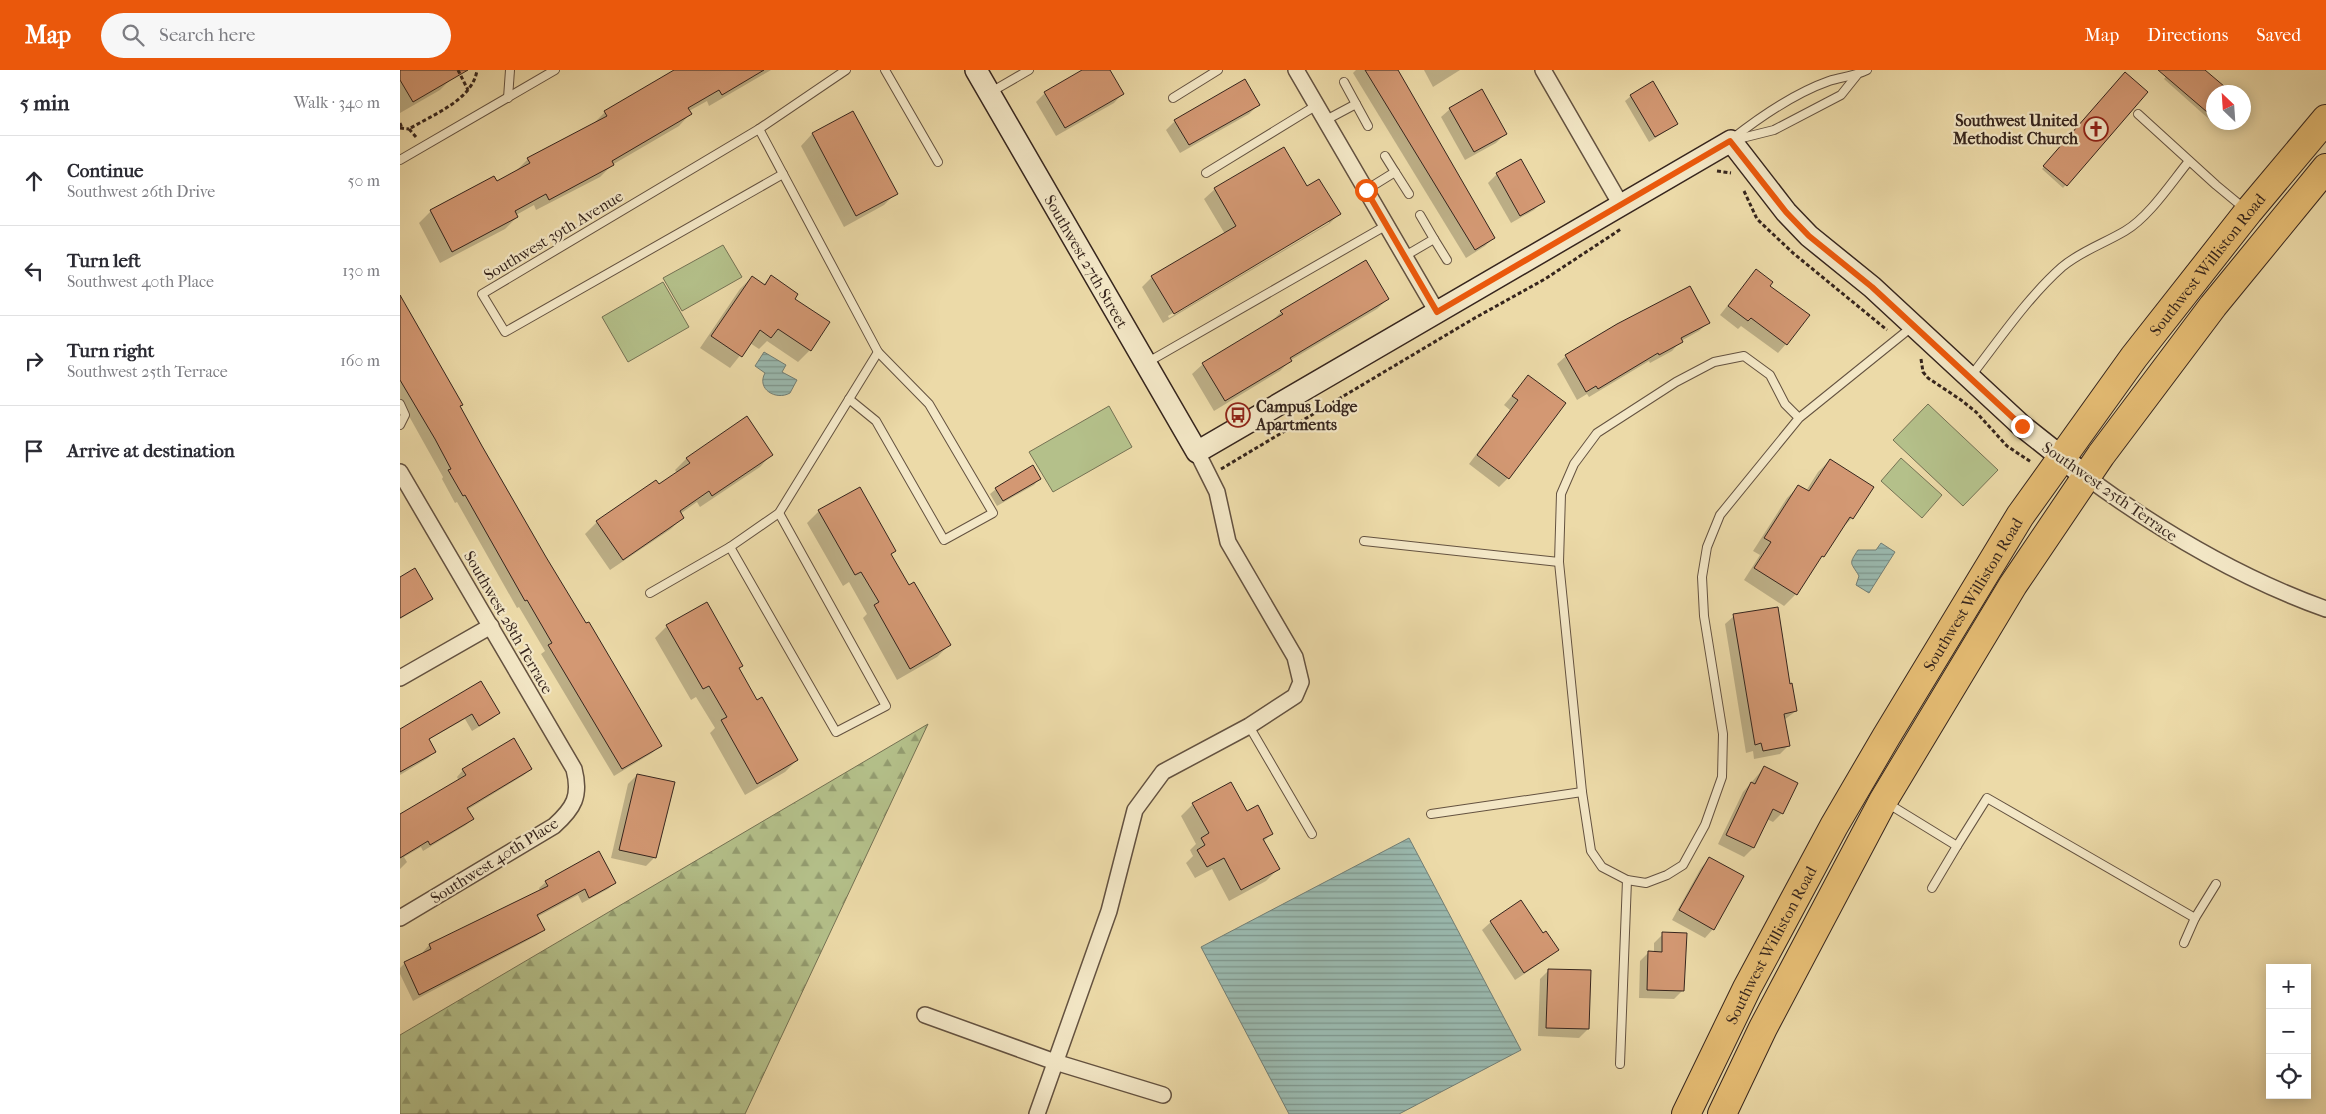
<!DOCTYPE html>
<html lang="en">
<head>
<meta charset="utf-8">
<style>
	:root { --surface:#fff; --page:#f7f7f7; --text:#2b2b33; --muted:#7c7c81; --line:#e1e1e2; --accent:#ea580c }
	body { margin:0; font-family:"IM FELL French Canon",serif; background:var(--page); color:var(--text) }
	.controls { position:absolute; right:15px; bottom:15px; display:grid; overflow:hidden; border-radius:0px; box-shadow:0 2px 12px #0003 }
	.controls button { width:45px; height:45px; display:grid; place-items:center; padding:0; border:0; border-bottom:1px solid var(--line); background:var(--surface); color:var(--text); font:25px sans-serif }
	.compass { position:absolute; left:1806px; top:15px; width:45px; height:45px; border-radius:50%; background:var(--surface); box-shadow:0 2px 12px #0003; rotate:335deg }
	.stop { position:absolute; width:15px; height:15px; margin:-11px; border:4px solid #ea580c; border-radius:50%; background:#fff }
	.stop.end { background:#ea580c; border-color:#fff; box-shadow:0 1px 5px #0008 }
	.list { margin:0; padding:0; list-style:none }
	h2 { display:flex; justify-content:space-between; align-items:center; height:65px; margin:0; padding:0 20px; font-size:21px }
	h2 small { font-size:16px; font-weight:400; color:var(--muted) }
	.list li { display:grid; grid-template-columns:32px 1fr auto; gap:15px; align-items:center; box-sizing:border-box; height:90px; padding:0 20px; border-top:1px solid var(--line) }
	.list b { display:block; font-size:19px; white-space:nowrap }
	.list p { margin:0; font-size:16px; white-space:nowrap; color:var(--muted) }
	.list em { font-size:16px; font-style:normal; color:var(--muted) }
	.icon { flex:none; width:28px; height:28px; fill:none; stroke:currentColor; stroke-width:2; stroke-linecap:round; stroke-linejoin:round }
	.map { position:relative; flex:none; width:1926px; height:1044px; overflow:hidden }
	header { display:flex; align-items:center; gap:30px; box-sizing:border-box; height:70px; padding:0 25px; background:var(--accent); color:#fff }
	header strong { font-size:24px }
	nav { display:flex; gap:28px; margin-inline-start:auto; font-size:18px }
	.search { width:350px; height:45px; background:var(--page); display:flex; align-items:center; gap:12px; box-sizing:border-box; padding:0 18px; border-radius:28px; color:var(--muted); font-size:19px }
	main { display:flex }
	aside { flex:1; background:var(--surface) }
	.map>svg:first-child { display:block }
</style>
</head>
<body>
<header>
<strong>Map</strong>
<div class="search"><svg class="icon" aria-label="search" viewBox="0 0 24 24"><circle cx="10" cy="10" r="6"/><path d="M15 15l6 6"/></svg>Search here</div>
<nav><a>Map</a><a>Directions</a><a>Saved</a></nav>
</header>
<main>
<aside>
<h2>5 min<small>Walk · 340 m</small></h2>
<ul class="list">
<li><svg class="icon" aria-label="ahead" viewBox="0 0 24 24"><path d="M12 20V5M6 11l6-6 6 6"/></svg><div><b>Continue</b><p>Southwest 26th Drive</p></div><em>50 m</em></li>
<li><svg class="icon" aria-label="left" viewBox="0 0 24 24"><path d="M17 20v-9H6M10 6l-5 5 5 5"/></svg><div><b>Turn left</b><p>Southwest 40th Place</p></div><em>130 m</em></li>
<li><svg class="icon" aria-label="right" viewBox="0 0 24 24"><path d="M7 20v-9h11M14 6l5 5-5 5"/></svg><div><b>Turn right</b><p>Southwest 25th Terrace</p></div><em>160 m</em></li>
<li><svg class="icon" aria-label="arrive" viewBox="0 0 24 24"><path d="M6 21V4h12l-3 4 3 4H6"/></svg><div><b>Arrive at destination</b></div></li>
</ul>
</aside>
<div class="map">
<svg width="1926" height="1044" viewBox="0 0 1926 1044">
	<defs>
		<pattern id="forest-firs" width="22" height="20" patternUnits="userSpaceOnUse" patternTransform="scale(1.25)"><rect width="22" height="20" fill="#b4c08a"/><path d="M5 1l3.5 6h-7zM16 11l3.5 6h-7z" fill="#939c70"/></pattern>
		<pattern id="water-rules" width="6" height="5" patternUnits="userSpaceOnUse" patternTransform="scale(1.25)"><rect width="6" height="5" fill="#9ab9af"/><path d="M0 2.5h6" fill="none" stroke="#7e968e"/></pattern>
	</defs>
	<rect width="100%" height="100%" fill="#ecdaa8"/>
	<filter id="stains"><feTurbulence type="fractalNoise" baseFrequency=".004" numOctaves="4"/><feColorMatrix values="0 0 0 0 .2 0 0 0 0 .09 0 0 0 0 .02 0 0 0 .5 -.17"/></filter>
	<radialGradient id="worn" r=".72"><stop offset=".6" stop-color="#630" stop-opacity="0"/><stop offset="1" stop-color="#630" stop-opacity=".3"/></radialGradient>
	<path fill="url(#forest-firs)" stroke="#757254" d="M528,654L345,1044H0V965Z"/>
	<g fill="#b4c08a" stroke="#757254">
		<path d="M323,175L342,207L282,241L263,208Z"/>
		<path d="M263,212L289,257L228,292L202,247Z"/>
		<path d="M1528,334L1598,400L1563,436L1493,370Z"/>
		<path d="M709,336L732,377L653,422L629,382Z"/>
		<path d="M1501,388L1542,425L1522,448L1481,411Z"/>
	</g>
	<g fill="url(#water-rules)" stroke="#727e75">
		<path d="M364,282L386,295L382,302L397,310L390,323C376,331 356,319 365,303L355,296Z"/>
		<path d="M1481,473L1495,482L1469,523L1456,515L1459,506C1451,492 1448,495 1458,480H1476Z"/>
		<path d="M1009,768L1121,980L999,1044H889L801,877Z"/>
	</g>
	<g fill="#0003" fill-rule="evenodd">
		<path d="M0,0H47L52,8L40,20L0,43Z"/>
		<path d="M287,0H371L309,36L307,31L289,41L290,44L279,56L212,95L200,107L136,140L134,135L116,145L117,147L105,159L40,193L19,153L31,141L96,113L116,101L128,89L193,54L205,42L266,6Z"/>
		<path d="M685,0H708L722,24L714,33L656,66L636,32L645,23Z"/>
		<path d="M956,0H996L1094,167L1085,176L1066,188L953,3Z"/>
		<path d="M1024,0H1060L1033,17Z"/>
		<path d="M1771,0H1804L1829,22H1814V47L1810,50L1764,9Z"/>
		<path d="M1722,6L1746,22L1663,118L1642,99Z"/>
		<path d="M1231,26L1277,54L1249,72L1225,31Z"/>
		<path d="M858,35L849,44L780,83L766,60L775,51Z"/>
		<path d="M1050,39L1105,64L1096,73L1065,90L1041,47Z"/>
		<path d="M453,43L496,123L484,135L444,157L401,76L412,64Z"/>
		<path d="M883,78L906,118L939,144L929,154L763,253L742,217L752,207L825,164L804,129L815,119ZM929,150V153L769,248L768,246Z"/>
		<path d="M1097,104L1143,131L1134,140L1111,153L1088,113Z"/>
		<path d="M1356,200L1369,216L1386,274L1378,283L1341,256L1338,259L1320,245Z"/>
		<path d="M352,207L363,215L371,207L393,230L410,280L398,292L367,271L359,279L350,273L330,298L300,278L340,219Z"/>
		<path d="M0,228L61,335L59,337L185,555L260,676L252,683L214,706L141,584L145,581L119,537L117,538L57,432L55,433L42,409L43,407L0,330Z"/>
		<path d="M988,229L977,239L891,290L880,301L814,341L792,304L803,294L871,252L881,242Z"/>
		<path d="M1308,253L1299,261L1281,271L1272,281L1250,293L1249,291L1189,327L1187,324L1177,330L1157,294L1166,286Z"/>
		<path d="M1128,307L1108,408L1099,417L1069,394L1110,340L1104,335Z"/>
		<path d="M371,385L360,397L300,437L297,432L280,444L283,447L271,459L210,500L185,464L197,452L277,403L275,400L287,388Z"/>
		<path d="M1430,390L1452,448L1440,460L1396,524L1384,536L1344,510L1360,485L1353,481L1387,428L1399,416L1406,421L1418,402Z"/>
		<path d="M639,409L634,415L597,436L590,424L596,419Z"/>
		<path d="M419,441L494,481L490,485L508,517L549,575L537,587L497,610L463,548L467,544L449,512L443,516L407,453Z"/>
		<path d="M0,508L31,529L26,534L0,549Z"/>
		<path d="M1334,546L1389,615L1396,641L1384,650L1389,675L1380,684L1354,689L1353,681L1346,683L1325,554Z"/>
		<path d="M267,556L342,595L338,599L356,631L397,690L385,702L345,725L310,663L315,658L296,627L291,630L255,568Z"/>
		<path d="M80,613L98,643L92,649L72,661L65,649L28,670L35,681L28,688L0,705V660Z"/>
		<path d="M1364,698L1382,743L1373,752L1367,749L1353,778L1344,787L1318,774L1343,722Z"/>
		<path d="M131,699L124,705L67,740L72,749L66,755L23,781L21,777L4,787L7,792L0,799V745L59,711L57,707L63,700Z"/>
		<path d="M237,705L255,787L246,796L211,788L228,714Z"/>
		<path d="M793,734L846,743L872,763L863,772L878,799L866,811L829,831L812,799L795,808L786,793L793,786L790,780L796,774L781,746Z"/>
		<path d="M1309,789L1313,859L1305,868L1272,850L1301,798Z"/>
		<path d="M146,812L215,813L208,819L182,833L178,825L137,847L143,860L136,866L13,931L0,904V898L5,893L24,884L23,882L29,875L140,821L139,818Z"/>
		<path d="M1091,852L1143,865L1157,880L1148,888L1115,910L1082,860Z"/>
		<path d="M1263,864L1283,920L1274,929L1239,928L1240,891L1249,882L1254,883V873Z"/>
		<path d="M1149,900L1188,959L1179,968L1138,966L1140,909Z"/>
	</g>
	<g fill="#d39873" stroke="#36251d">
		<path d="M0,0H68L13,32L0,10Z"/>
		<path d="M274,0H364L322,25L319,20L288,38L292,44L212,91L214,95L149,130L146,124L115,141L118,147L52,182L30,140L94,106L97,111L130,93L127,88L207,46L204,41Z"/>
		<path d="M682,0H710L724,24L665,58L644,22Z"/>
		<path d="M965,0H998L1095,168L1075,180Z"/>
		<path d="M1758,0H1805L1831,22H1814V48Z"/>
		<path d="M1725,2L1748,22L1667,116L1643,96Z"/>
		<path d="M845,9L860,35L789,75L774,50Z"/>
		<path d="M1253,11L1278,54L1255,67L1230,25Z"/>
		<path d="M1082,19L1107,64L1074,82L1049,38Z"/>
		<path d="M453,41L498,124L456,146L412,63Z"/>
		<path d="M884,77L907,116L919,109L941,144L774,244L751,206L836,156L814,118Z"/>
		<path d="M1121,89L1145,132L1120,146L1096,103Z"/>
		<path d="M966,190L989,229L890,288L892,291L825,331L802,293L883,244L880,241Z"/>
		<path d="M1356,199L1373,212L1370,216L1410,245L1387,275L1351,248L1348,251L1328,236Z"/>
		<path d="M371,205L398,224L395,229L430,252L411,281L378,259L371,268L360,260L342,287L311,266L352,206L365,215Z"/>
		<path d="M1290,216L1310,253L1281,268L1283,272L1259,285L1258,283L1198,319L1196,316L1186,322L1165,285L1217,254Z"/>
		<path d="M0,225L63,335L60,336L82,376L146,487L186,553L189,552L262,676L222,699L148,575L152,573L127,530L125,531L65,425L63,426L48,400L51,399L35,369L0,310Z"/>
		<path d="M1128,305L1166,333L1109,409L1077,385L1118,330L1112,326Z"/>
		<path d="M347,346L373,385L312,426L309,421L280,441L284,448L223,490L196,451L256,410L259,414L290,393L286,388Z"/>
		<path d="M1430,389L1474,417L1453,449L1450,447L1424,487L1422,486L1397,525L1354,498L1371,472L1364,468L1398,415L1409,421Z"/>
		<path d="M633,395L641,409L603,431L595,418Z"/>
		<path d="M460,417L496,481L491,484L509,515L514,512L551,575L510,599L474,535L479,532L461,502L455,505L418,440Z"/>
		<path d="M15,498L33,529L0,548V507Z"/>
		<path d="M307,532L343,596L339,598L357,630L362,627L398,690L357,714L321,650L327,647L309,616L303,619L266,555Z"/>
		<path d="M1378,537L1390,614L1392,613L1397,641L1384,644L1390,676L1363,681L1361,673L1355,675L1333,544Z"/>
		<path d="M81,611L100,643L79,656L72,644L29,669L36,682L0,702V659Z"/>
		<path d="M114,668L132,699L67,738L74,749L30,775L28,771L0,788V744L66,705L62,699Z"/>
		<path d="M1364,696L1398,713L1383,744L1373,739L1354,778L1326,765L1351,712L1355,714Z"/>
		<path d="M237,704L275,712L256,788L219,780Z"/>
		<path d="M831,712L847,741L858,735L873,764L863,769L880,799L841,820L824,788L807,797L797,780L805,775L801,768L809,763L792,733Z"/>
		<path d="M199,781L216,813L189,828L185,819L137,845L145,860L19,925L4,892L31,879L29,874L148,816L145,811Z"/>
		<path d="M1309,787L1344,806L1314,860L1279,840Z"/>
		<path d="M1121,830L1143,863L1146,861L1159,880L1124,903L1090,851Z"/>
		<path d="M1262,862L1287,863L1284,921L1247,920L1248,881L1262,882Z"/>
		<path d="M1148,899L1191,900L1189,959L1146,958Z"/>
	</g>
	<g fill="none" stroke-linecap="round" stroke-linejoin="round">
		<g stroke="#645240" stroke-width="10">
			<g id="lane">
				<path d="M485,0L538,92"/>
				<path d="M944,12L956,34"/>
				<path d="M591,22L629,0"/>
				<path d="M108,28L110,0"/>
				<path d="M773,28L818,0"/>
				<path d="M1738,44L1816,115L1845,139"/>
				<path d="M926,50L956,34L968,56"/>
				<path d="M359,59L478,282L529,334L593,443L544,470L476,351L449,329"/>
				<path d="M1332,69C1360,47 1395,23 1429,11C1442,7 1455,6 1467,0"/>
				<path d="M1334,70L1374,60L1441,25L1457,5"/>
				<path d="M0,90L155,0"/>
				<path d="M995,102L1009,124"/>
				<path d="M806,103L917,35"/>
				<path d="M383,104L105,262L82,224L359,59L446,0"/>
				<path d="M966,120L995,102L985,86"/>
				<path d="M1034,169L1047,190"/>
				<path d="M1005,186L1034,169L1020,145"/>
				<path d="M748,292L987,155"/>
				<path d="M1571,306C1599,270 1628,227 1662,197C1681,181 1703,174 1725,161C1749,147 1771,113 1789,91"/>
				<path d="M0,334L5,345L0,355"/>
				<path d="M1399,348L1385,334L1370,305L1344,286L1314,292L1276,312L1197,363L1174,394L1161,424L1159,492L1182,722L1191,781L1202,797L1227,810L1246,813L1267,805L1283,795L1305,755L1322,707L1323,664L1304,546L1302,507L1307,477L1320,445L1399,348L1513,256"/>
				<path d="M964,471L1159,492"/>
				<path d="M330,477L436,662L486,636L379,443"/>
				<path d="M250,523L330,477L379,443L478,282"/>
				<path d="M849,656L912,764"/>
				<path d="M1487,733L1557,776L1587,728L1795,848"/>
				<path d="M1031,744L1182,722"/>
				<path d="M1532,818L1557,776"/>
				<path d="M1784,873L1795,848L1816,814"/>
				<path d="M1220,994L1227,810"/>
			</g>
		</g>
		<g stroke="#645240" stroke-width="18">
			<g id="street">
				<path d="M896,0L1037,242"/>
				<path d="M1143,0L1221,135"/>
				<path d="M0,402L174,699C181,726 174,738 154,756L0,848"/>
				<path d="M1685,406C1760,461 1839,508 1926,539"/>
				<path d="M0,608L91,556"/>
				<path d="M525,945L655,992L763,1025"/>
				<path d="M637,1044L709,841L735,740L763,702L849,656L895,626L901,612L895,587L828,472L817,422L797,382"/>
			</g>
		</g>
		<g stroke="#36251d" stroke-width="24">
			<g id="secondary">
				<path id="s1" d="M576,0L797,382L1331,71L1386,142L1409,166L1472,217L1622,356L1685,406"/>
			</g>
		</g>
		<g stroke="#36251d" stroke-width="30">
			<g id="highway">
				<path id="s2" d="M1286,1044L1347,918L1434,756L1486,667L1620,446L1734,287L1848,142L1926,49"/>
				<path d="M1322,1044L1363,958L1483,731L1613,515L1701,385L1813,236L1926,98"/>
			</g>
		</g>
		<g stroke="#36251d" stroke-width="3" stroke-dasharray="4 2.5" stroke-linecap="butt">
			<path d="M58,0L68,20"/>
			<path d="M0,53L2,58"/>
			<path d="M0,58L9,59"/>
			<path d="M16,67L9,59C32,45 73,30 77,0"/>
			<path d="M1317,101L1331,103"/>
			<path d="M1344,121L1357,149L1393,183L1487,260"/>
			<path d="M1521,289L1523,302L1528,308L1561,330L1576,342L1607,376L1631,392"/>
			<path d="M821,399L1073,249L1145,209L1221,159"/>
		</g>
		<use href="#lane" stroke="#f3e7c6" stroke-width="8"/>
		<use href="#street" stroke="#f3e7c6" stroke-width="15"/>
		<use href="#secondary" stroke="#f3e7c6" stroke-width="21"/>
		<use href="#highway" stroke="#e6bd74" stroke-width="28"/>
	</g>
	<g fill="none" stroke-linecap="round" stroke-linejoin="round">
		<path stroke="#ea580c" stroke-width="6" d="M966,120L1037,242L1330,71L1386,142L1409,166L1472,217L1622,356"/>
	</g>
	<defs>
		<g id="church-ring" transform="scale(1.25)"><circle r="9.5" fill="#f3e7c6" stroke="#8f2418" stroke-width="1.5"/><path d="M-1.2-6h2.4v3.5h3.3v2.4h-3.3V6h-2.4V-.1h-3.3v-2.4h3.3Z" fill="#8f2418"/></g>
		<g id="bus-ring" transform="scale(1.25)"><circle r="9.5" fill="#f3e7c6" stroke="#8f2418" stroke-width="1.5"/><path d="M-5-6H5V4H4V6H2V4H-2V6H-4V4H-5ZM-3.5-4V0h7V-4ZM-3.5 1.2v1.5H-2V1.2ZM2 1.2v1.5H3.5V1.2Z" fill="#8f2418"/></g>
	</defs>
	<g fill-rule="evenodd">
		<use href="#church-ring" x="1696" y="59"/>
		<use href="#bus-ring" x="838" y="345"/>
	</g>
	<g text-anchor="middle" stroke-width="4.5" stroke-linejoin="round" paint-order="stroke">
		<g font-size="16" font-weight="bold" fill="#36251d" stroke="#f3e7c6" text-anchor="end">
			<text x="1678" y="56">Southwest United<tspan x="1678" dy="18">Methodist Church</tspan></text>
			<text x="856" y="342" text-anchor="start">Campus Lodge<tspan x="856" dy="18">Apartments</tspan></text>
		</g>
		<g font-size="16" fill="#36251d" stroke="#f3e7c6">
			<text transform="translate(153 165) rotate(-31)" y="6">Southwest 39th Avenue</text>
			<text dy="6" stroke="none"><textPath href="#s1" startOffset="221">Southwest 27th Street</textPath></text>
			<text dy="6" stroke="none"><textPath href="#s2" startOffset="999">Southwest Williston Road</textPath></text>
			<text transform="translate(1710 421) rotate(35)" y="6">Southwest 25th Terrace</text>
			<text dy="6" stroke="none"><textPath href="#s2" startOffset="594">Southwest Williston Road</textPath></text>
			<text transform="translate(109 552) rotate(60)" y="6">Southwest 28th Terrace</text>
			<text transform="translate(94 790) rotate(-32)" y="6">Southwest 40th Place</text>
			<text dy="6" stroke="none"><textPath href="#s2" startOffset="189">Southwest Williston Road</textPath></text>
		</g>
	</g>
	<rect width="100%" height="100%" filter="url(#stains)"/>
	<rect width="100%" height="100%" fill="url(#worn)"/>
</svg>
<div class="controls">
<button>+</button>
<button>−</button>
<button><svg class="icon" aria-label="locate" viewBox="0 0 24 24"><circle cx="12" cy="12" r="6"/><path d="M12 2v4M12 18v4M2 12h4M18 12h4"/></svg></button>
</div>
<svg class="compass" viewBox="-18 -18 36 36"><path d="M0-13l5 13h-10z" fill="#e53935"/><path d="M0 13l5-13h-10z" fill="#7c7c81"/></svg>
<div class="stop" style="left:966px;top:120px"></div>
<div class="stop end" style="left:1622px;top:356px"></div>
</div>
</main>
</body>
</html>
